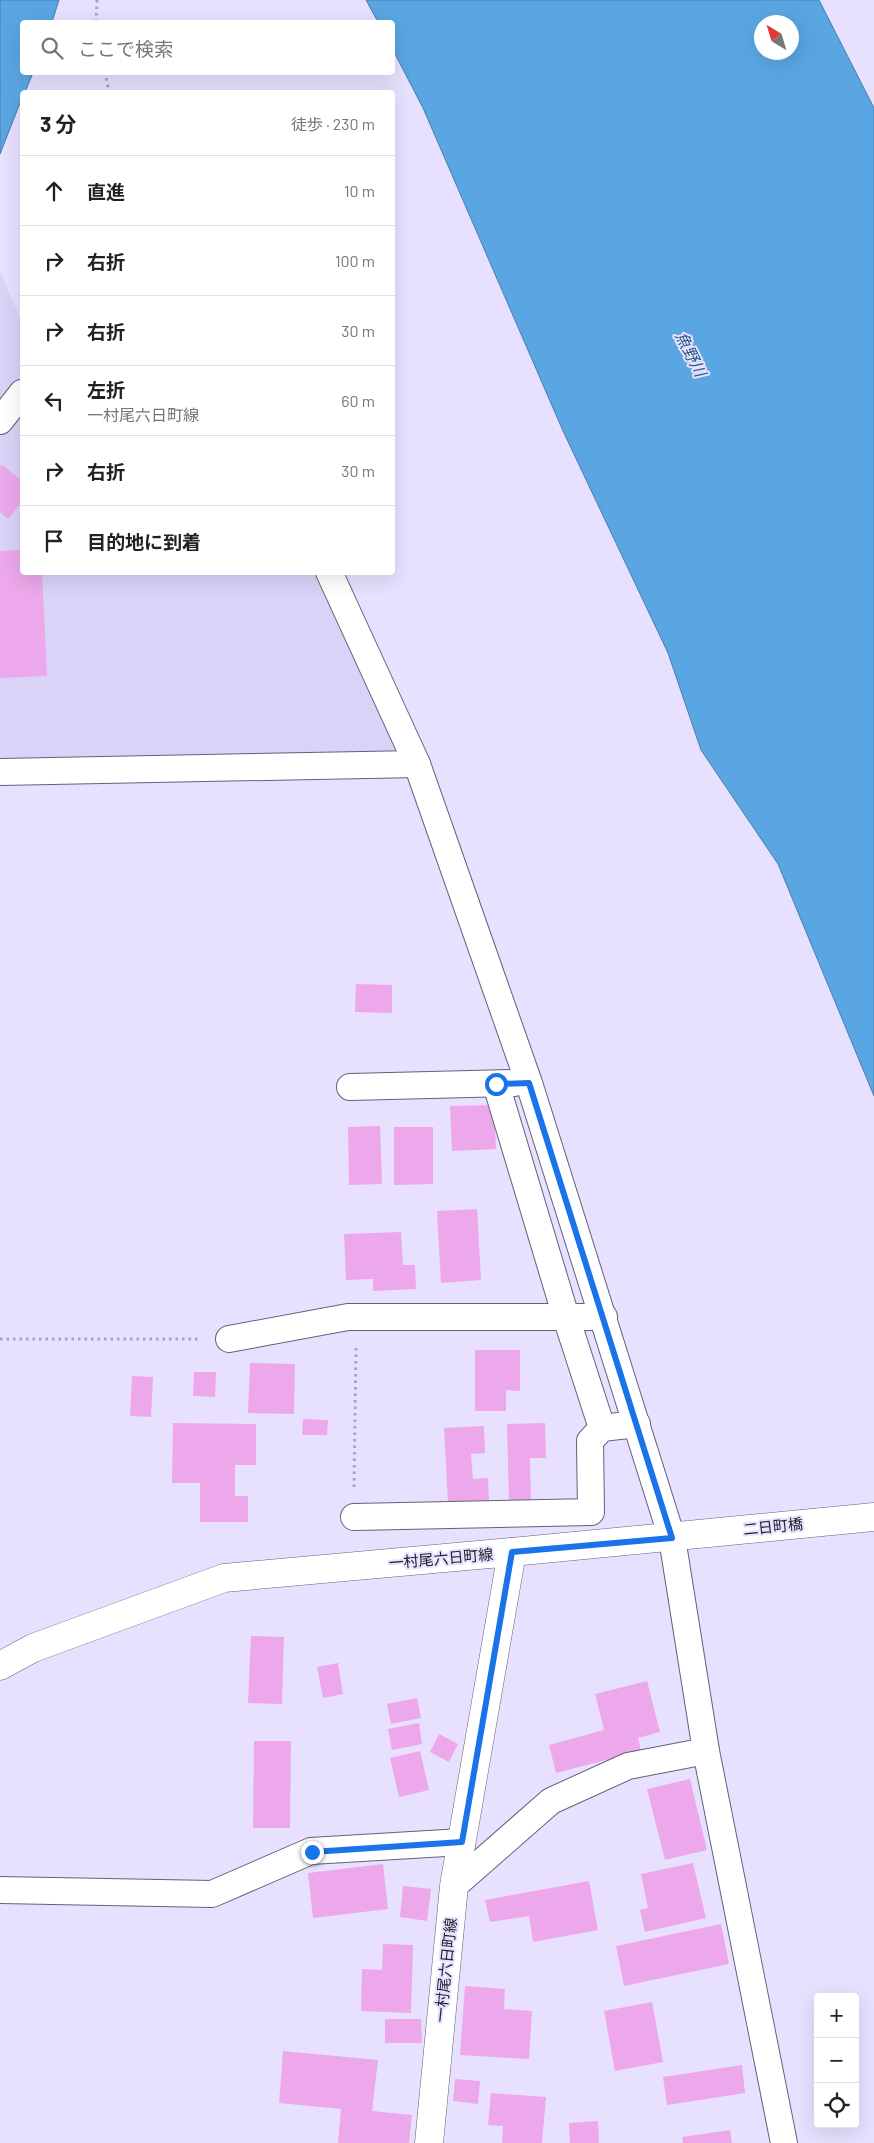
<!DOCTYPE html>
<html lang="ja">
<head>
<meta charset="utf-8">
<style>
	:root { --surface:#fff; --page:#f6f6f6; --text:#222; --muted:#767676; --line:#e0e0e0 }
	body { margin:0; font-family:Barlow,"Noto Sans JP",sans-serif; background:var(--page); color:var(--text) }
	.controls { position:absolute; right:15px; bottom:15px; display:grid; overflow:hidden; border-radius:5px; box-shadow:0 5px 20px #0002 }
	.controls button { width:45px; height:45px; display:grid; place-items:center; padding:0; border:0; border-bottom:1px solid var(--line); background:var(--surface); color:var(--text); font:25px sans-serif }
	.compass { position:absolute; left:754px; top:15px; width:45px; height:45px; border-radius:50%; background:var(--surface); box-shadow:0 5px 20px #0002; rotate:322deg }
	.stop { position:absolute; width:15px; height:15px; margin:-11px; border:4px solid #1a73e8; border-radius:50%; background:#fff }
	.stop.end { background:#1a73e8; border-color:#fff; box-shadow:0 1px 5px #0008 }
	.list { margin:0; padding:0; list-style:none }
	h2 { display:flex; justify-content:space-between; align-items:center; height:65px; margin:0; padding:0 20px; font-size:21px }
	h2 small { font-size:16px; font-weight:400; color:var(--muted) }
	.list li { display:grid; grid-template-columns:32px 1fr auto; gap:15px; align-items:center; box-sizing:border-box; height:70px; padding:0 20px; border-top:1px solid var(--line) }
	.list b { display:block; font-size:19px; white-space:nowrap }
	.list p { margin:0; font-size:16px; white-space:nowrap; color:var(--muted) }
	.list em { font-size:16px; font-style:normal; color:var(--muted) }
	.icon { flex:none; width:28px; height:28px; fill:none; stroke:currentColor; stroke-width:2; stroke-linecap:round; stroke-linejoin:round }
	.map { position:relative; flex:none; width:874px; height:2143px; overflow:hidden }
	.search { position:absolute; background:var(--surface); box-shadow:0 5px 20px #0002; left:20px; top:20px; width:375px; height:55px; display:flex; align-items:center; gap:12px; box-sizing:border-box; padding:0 18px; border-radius:5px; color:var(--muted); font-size:19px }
	.panel { position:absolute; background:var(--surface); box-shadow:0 5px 20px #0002; left:20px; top:90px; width:375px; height:485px; border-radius:5px }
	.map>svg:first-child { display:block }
</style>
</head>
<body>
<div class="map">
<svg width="874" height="2143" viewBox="0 0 874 2143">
	<rect width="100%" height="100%" fill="#e7e1ff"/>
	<path fill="#dad3f8" d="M0,272L22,322V572L329,573L417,764L0,772Z"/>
	<g fill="#5aa6e2" stroke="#497eab" fill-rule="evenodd">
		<path d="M0,0H59L52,22H22V72L33,73L25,92H22V98L0,154Z"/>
		<path d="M366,0H819L874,108V1096L778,864L701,750L668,653L563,431L423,108L393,50L392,22H378ZM792,22V52H762V22Z"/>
	</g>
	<g fill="#eca8ea">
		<path d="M2,465L22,481V502L8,519L0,512V467Z"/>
		<path d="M22,550V572H42L47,676L0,678V551Z"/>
		<path d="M356,984L392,985V1013L355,1012Z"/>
		<path d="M494,1105L496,1149L452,1151L450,1106Z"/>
		<path d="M380,1126L382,1184L349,1185L348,1127Z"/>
		<path d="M394,1127H433V1184L394,1185Z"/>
		<path d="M477,1209L481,1280L441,1283L437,1211Z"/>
		<path d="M401,1232L403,1265H415L416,1289L373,1291V1279L346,1280L344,1234Z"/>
		<path d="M475,1350H520V1391L506,1390V1411H475Z"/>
		<path d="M250,1363L295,1364L294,1414L248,1413Z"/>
		<path d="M194,1372H216L215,1397L193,1396Z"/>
		<path d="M132,1376L153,1377L151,1417L130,1416Z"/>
		<path d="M303,1419L328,1420L327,1435H302Z"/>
		<path d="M173,1423L256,1424V1465H235V1496H248V1522H200V1483H172Z"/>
		<path d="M545,1423L546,1458H530L531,1501L509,1502L507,1424Z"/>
		<path d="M484,1426L485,1453L471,1454L473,1479L488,1478L489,1500L448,1503L444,1428Z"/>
		<path d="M251,1636L284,1637L282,1704L248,1703Z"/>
		<path d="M338,1663L343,1694L323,1698L317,1667Z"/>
		<path d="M647,1681L660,1732L638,1738L641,1751L556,1773L549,1745L604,1730L595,1694Z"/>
		<path d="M417,1698L421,1718L391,1724L387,1704Z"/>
		<path d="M419,1723L422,1744L392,1750L388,1729Z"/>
		<path d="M439,1734L458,1744L449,1762L430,1752Z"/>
		<path d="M254,1741H291L290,1828H253Z"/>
		<path d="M420,1751L429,1790L399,1797L390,1758Z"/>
		<path d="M690,1779L707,1850L665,1860L647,1789Z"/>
		<path d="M693,1863L706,1918L645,1932L640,1910L648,1908L641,1874Z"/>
		<path d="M383,1864L388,1909L313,1918L308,1873Z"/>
		<path d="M589,1881L598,1930L533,1942L529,1916L490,1922L485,1900Z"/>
		<path d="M403,1886L431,1889L427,1921L400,1917Z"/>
		<path d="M721,1924L729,1964L624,1986L616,1946Z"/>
		<path d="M383,1944L413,1945L411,2013L361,2011L362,1969L382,1970Z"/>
		<path d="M465,1986L505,1989L504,2009L532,2011L529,2059L460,2055Z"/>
		<path d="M652,2002L663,2062L615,2071L604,2011Z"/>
		<path d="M385,2019H421L422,2043H385Z"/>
		<path d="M283,2051L378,2060L372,2111L412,2115L409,2143H338L341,2109L279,2103Z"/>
		<path d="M742,2065L745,2093L667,2105L663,2077Z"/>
		<path d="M455,2079L480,2081L478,2104L453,2101Z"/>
		<path d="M491,2093L546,2097L542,2143H502L503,2126L488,2125Z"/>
		<path d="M598,2121L599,2143H570L569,2123Z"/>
		<path d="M730,2130L732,2143H683L682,2137Z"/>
	</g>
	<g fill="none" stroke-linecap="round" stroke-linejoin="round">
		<g stroke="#656079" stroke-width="28">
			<g id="minor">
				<path d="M0,421L22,393"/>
				<path d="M329,572L417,764L529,1083L672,1538L706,1751L784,2143"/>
				<path d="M0,772L417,764"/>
				<path d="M496,1084L566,1317L602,1428"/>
				<path d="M350,1087L514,1083"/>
				<path d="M229,1339L348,1317H604"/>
				<path d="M354,1517L591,1512L590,1441L602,1428L637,1424"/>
				<path d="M454,1886L551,1801L628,1766L706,1751"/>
				<path d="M0,1890L212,1894L311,1851L462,1842"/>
			</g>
		</g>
		<g stroke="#656079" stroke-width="29">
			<path id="tertiary" d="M512,1552L874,1517"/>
		</g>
		<g stroke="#656079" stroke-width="29">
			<path id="secondary" d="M0,1666L33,1648L224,1578L512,1552L454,1886L429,2143"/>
		</g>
		<g stroke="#a8a3bb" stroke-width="3" stroke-dasharray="2.5 4" stroke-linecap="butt">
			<path d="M96,22L97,0"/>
			<path d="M105,72L109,92"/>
			<path d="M0,1339H199"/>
			<path d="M354,1487L356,1346"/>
		</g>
		<use href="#minor" stroke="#fff" stroke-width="26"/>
		<use href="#tertiary" stroke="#fff" stroke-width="28"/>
		<use href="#secondary" stroke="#fff" stroke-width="28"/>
	</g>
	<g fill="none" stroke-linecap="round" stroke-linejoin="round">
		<path stroke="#1a73e8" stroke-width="6" d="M312,1852L462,1842L512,1552L672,1538L529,1083L496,1084"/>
	</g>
	<g text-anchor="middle" stroke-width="4" stroke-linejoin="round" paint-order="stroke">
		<g font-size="15" fill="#22202b" stroke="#e7e1ff">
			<text transform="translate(773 1527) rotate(-6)" y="5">二日町橋</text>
			<text transform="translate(441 1559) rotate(-5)" y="5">一村尾六日町線</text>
			<text transform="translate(446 1970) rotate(-84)" y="5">一村尾六日町線</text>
		</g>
		<g font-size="16" font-style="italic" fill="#245b83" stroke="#e7e1ff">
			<text transform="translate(691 354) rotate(63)" y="6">魚野川</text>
		</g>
	</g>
</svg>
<div class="controls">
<button>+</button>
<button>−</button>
<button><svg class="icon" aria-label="locate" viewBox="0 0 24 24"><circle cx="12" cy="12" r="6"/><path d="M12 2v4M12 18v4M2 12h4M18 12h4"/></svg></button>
</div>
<svg class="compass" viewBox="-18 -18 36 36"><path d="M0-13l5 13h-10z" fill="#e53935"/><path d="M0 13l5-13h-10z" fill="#767676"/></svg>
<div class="stop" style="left:496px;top:1084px"></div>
<div class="stop end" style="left:312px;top:1852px"></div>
<div class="search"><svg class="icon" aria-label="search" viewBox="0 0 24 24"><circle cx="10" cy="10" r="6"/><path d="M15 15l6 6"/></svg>ここで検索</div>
<section class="panel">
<h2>3 分<small>徒歩 · 230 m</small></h2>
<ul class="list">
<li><svg class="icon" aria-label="ahead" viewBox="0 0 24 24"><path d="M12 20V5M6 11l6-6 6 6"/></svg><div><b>直進</b></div><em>10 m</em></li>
<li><svg class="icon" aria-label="right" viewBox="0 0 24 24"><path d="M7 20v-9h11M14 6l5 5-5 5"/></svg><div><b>右折</b></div><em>100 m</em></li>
<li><svg class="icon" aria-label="right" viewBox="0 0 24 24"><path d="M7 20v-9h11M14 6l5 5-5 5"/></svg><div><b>右折</b></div><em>30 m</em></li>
<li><svg class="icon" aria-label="left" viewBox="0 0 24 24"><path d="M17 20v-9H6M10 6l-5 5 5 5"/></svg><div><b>左折</b><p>一村尾六日町線</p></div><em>60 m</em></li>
<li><svg class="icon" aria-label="right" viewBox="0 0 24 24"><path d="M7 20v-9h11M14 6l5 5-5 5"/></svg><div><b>右折</b></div><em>30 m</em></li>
<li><svg class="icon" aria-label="arrive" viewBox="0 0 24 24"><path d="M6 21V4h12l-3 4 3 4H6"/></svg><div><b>目的地に到着</b></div></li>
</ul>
</section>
</div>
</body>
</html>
